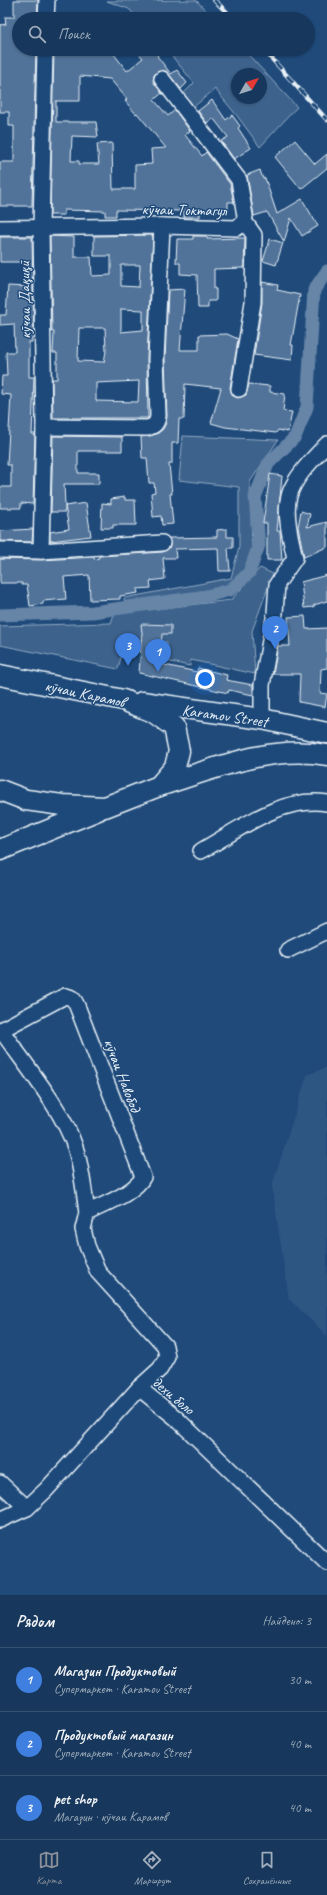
<!DOCTYPE html>
<html lang="ru">
<head>
<meta charset="utf-8">
<style>
	:root { --surface:#17385c; --page:#203f62; --text:#f1f3f6; --muted:#9eacbb; --line:#365272; --accent:#8c9099 }
	body { margin:0; font-family:Caveat,sans-serif; background:var(--page); color:var(--text) }
	.compass { position:absolute; left:231px; top:68px; width:36px; height:36px; border-radius:50%; background:var(--surface); box-shadow:0 1px 3px #0004; rotate:51deg }
	.you { position:absolute; left:205px; top:679px; width:14px; height:14px; margin:-10px; border:3px solid #fff; border-radius:50%; background:#1a73e8; box-shadow:0 0 0 6px #1a73e833 }
	.badge { display:grid; place-items:center; width:26px; height:26px; border-radius:50%; background:var(--accent); color:#fff; font-size:13px; font-weight:700 }
	.pin { position:absolute; translate:-50% -33px; filter:drop-shadow(0 1px 2px #0008) }
	.pin::after { content:''; position:absolute; top:21px; width:14px; height:12px; background:inherit; clip-path:polygon(0 0,100% 0,50% 100%) }
	.list { margin:0; padding:0; list-style:none }
	h2 { display:flex; justify-content:space-between; align-items:center; height:52px; margin:0; padding:0 16px; font-size:17px }
	h2 small { font-size:13px; font-weight:400; color:var(--muted) }
	.list li { display:grid; grid-template-columns:26px 1fr auto; gap:12px; align-items:center; box-sizing:border-box; height:64px; padding:0 16px; border-top:1px solid var(--line) }
	.list b { display:block; font-size:15px; white-space:nowrap }
	.list p { margin:0; font-size:13px; white-space:nowrap; color:var(--muted) }
	.list em { font-size:13px; font-style:normal; color:var(--muted) }
	.icon { flex:none; width:22px; height:22px; fill:none; stroke:currentColor; stroke-width:2; stroke-linecap:round; stroke-linejoin:round }
	.map { position:relative; flex:none; width:327px; height:1595px; overflow:hidden }
	.search { position:absolute; background:var(--surface); box-shadow:0 1px 3px #0004; left:12px; right:12px; top:12px; height:44px; display:flex; align-items:center; gap:10px; box-sizing:border-box; padding:0 14px; border-radius:22px; color:var(--muted); font-size:15px }
	.sheet { height:244px; background:var(--surface) }
	nav { display:flex; justify-content:space-around; align-items:center; box-sizing:border-box; height:56px; border-top:1px solid var(--line); background:var(--surface); font-size:11px; color:var(--muted) }
	nav a { display:grid; justify-items:center; gap:2px }
	nav .on { color:var(--accent) }
	.map>svg:first-child { display:block }
</style>
</head>
<body>
<div class="map">
<svg width="327" height="1595" viewBox="0 0 327 1595">
	<rect width="100%" height="100%" fill="#1f4a7a"/>
	<filter id="ink" filterUnits="userSpaceOnUse"><feTurbulence type="fractalNoise" baseFrequency=".025" numOctaves="2"/><feDisplacementMap in="SourceGraphic" scale="8" xChannelSelector="R" yChannelSelector="G"/><feConvolveMatrix kernelMatrix="1 2 1 2 8 2 1 2 1" color-interpolation-filters="sRGB"/></filter>
	<g filter="url(#ink)">
		<path fill="#2e5683" d="M327,1067V1336L289,1299L272,1186L307,1075Z"/>
		<g fill="#3c628c" stroke="#92aac2" fill-rule="evenodd">
			<path d="M196,0L214,19H138L129,9L107,1Z"/>
			<path d="M166,49H243L297,107L260,147L238,117L215,89L191,109L181,96L194,83ZM237,74H261V98H237Z"/>
			<path d="M183,436L278,440L250,482L252,549L244,570L230,586L125,605L124,598L231,578L239,547V487L179,480Z"/>
			<path d="M260,568L273,574L252,631L255,674L191,660L190,666L166,661L167,642L136,640L133,658L121,657L118,669L0,645V626L111,623L114,614L231,600Z"/>
		</g>
		<g fill="none" stroke-linecap="round" stroke-linejoin="round">
			<path stroke="#6685a7" stroke-width="13" d="M0,615L93,612L207,596L230,590L249,573L259,545L255,497L268,464L295,437L307,407L314,290L327,271"/>
		</g>
		<g fill="#517399" stroke="#e8f1f8" fill-rule="evenodd">
			<path d="M14,0H38L37,19H19V49H36L32,206H0V162H14V126H9V112H0V25L6,24L5,17H14Z"/>
			<path d="M110,49L127,71L143,58L139,54L144,49H164L157,56L171,74L177,70L187,83L181,89L166,71L157,72L154,75L153,81L162,93L154,100L168,116L175,110L190,131L185,135L202,156L206,152L230,184L234,202H228V211H200V217H184V211L116,210V216H105V211L64,210V215H50L54,50ZM80,76L110,79L127,99L125,101L136,114L137,113L166,148L151,149L152,164L135,165V189H113L112,143L97,144L99,164H79V161H71L72,136L98,137L96,122H56V101H80Z"/>
			<path d="M212,100L226,120L232,115L240,126L238,128L251,148L234,159L221,141L228,137L213,118L207,123L198,111Z"/>
			<path d="M295,140L315,164L327,154V168L301,189L275,157Z"/>
			<path d="M260,170L263,179L265,178L277,214L302,199L318,226L302,236L291,218L284,242L267,212L254,216L247,175Z"/>
			<path d="M153,235L147,359L148,418H53L52,379H57V353H53L54,332H52L50,236L74,237V257H91L92,276L111,275V256H94V236ZM121,265H140L139,287L121,286ZM121,309L143,310V330L121,332ZM79,328H105L106,351L104,362L78,361ZM139,381L138,402L96,401V383Z"/>
			<path d="M193,236H207V239L245,238L244,268L214,269V289H216V301H208V308H198L197,275L180,274V263H176L177,239H193Z"/>
			<path d="M0,237H32L34,333H32V342H29V377H34L32,434H35L33,504L21,503V508H0V487H11V465H7L11,395L1,394L2,376H7L6,352H15L14,324L0,325V315H6L8,286L27,287V262H0Z"/>
			<path d="M270,239L283,243L276,265L263,261Z"/>
			<path d="M262,282L278,285L277,290L300,295L291,345H293L292,360L254,355L262,303Z"/>
			<path d="M185,289L180,350H199V335L227,334L238,339L230,388L233,396L238,398L246,395L249,384L270,386V392L285,394L283,411L292,412L288,432L278,430L276,433L225,427L211,423L221,388L185,384L184,419H179L178,443H172V464H169L172,494H170L173,524L162,525L161,516L153,517L151,493L155,492L154,483H149L147,458H142L141,437L157,434L163,429L166,423L167,416L165,359L168,290Z"/>
			<path d="M53,436L122,437V451H78V473H99V484H64L65,506L86,503L91,536L50,541V532L69,529L65,506V512H51Z"/>
			<path d="M270,474L282,476L277,531H280L282,560H267V523H263Z"/>
			<path d="M125,497V500H135L136,525H113V528H101L102,503L111,504V499Z"/>
			<path d="M301,511L310,514L307,527L327,522V547L304,557L298,527Z"/>
			<path d="M33,529L32,542L0,541V531Z"/>
			<path d="M227,529V537H233V548H228L230,571H219L218,548L175,549L176,558H163L165,579L150,581L151,588L137,589L138,593L120,596V599L90,600L89,575L64,577L66,599L43,601V604L30,606L27,585H22V583H0V559L41,560L94,557V559L99,558V556L163,552L170,547L169,538L217,537V530Z"/>
			<path d="M327,575V601L314,605V607L304,608L301,582Z"/>
			<path d="M305,616L306,629L327,628V668L321,669L320,693L327,694L325,707L299,702L300,674H273L278,646H290L288,617Z"/>
			<path d="M141,624L171,625V634H162L160,664L197,672L198,668L227,675L226,680L253,685V695L229,690L228,693L139,673L142,633Z"/>
		</g>
		<g fill="none" stroke-linecap="round" stroke-linejoin="round">
			<g stroke="#e8f1f8" stroke-width="18">
				<g id="minor">
					<path d="M46,19L47,0"/>
					<path d="M0,228L162,226L237,228L244,221L245,216L239,180L162,79"/>
					<path d="M239,389L253,302L254,235L244,221"/>
					<path d="M44,427L147,428C155,426 157,423 158,416L156,359L162,226"/>
					<path d="M0,550L41,551L162,543"/>
					<path d="M41,551L44,427L41,227L45,49"/>
					<path d="M262,719V685L275,613L277,584L295,558C291,541 284,513 289,496C294,477 314,458 327,444"/>
					<path d="M201,851C240,829 281,796 327,803"/>
					<path d="M288,950L327,931"/>
					<path d="M1,1030L65,996C72,997 74,999 77,1006L143,1177C135,1193 104,1204 87,1213L83,1229L87,1246L98,1272L165,1346L167,1357L160,1369L139,1388"/>
					<path d="M0,1031L1,1030C24,1063 63,1110 75,1147C82,1168 84,1191 87,1213"/>
					<path d="M0,1483L27,1508"/>
					<path d="M0,1520L27,1508L46,1490L139,1388L176,1418L327,1563"/>
				</g>
			</g>
			<g stroke="#e8f1f8" stroke-width="23">
				<g id="major">
					<path d="M0,675L123,700L153,712L174,727L179,751L175,767L159,786L105,807L62,805L26,800L0,790"/>
					<path d="M142,702L262,719L327,733"/>
					<path d="M159,786C212,770 270,744 327,755"/>
					<path d="M0,850L98,810"/>
				</g>
			</g>
			<use href="#minor" stroke="#1f4a7a" stroke-width="15"/>
			<use href="#major" stroke="#1f4a7a" stroke-width="20"/>
			<g stroke="#e8f1f8" stroke-width="4.5">
				<g id="rail">
					<path d="M214,0L234,19"/>
					<path d="M263,49L327,120"/>
				</g>
			</g>
			<use href="#rail" stroke="#1f4a7a" stroke-width="3" stroke-dasharray="9" stroke-linecap="butt"/>
		</g>
	</g>
	<g text-anchor="middle" stroke-width="3" stroke-linejoin="round" paint-order="stroke">
		<g font-size="16" fill="#e8f1f8" stroke="#1f4a7a">
			<text transform="translate(184 209) rotate(1)" y="6">кӯчаи Токтагул</text>
			<text transform="translate(24 300) rotate(-91)" y="6">кӯчаи Дақиқӣ</text>
			<text transform="translate(85 693) rotate(12)" y="6">кӯчаи Карамов</text>
			<text transform="translate(225 715) rotate(8)" y="6">Karamov Street</text>
			<text transform="translate(123 1075) rotate(69)" y="6">кӯчаи Навобод</text>
			<text transform="translate(174 1395) rotate(40)" y="6">дехи боло</text>
		</g>
	</g>
</svg>
<svg class="compass" viewBox="-18 -18 36 36"><path d="M0-13l5 13h-10z" fill="#e53935"/><path d="M0 13l5-13h-10z" fill="#9eacbb"/></svg>
<div class="you"></div>
<div class="pin badge" style="left:158px;top:672px;background:#3f7fe0">1</div>
<div class="pin badge" style="left:275px;top:649px;background:#3f7fe0">2</div>
<div class="pin badge" style="left:128px;top:666px;background:#3f7fe0">3</div>
<div class="search"><svg class="icon" aria-label="search" viewBox="0 0 24 24"><circle cx="10" cy="10" r="6"/><path d="M15 15l6 6"/></svg>Поиск</div>
</div>
<section class="sheet">
<h2>Рядом<small>Найдено: 3</small></h2>
<ul class="list">
<li><span class="badge" style="background:#3f7fe0">1</span><div><b>Магазин Продуктовый</b><p>Супермаркет · Karamov Street</p></div><em>30 m</em></li>
<li><span class="badge" style="background:#3f7fe0">2</span><div><b>Продуктовый магазин</b><p>Супермаркет · Karamov Street</p></div><em>40 m</em></li>
<li><span class="badge" style="background:#3f7fe0">3</span><div><b>pet shop</b><p>Магазин · кӯчаи Карамов</p></div><em>40 m</em></li>
</ul>
</section>
<nav>
<a class="on"><svg class="icon" aria-label="map" viewBox="0 0 24 24"><path d="M3 6l6-2 6 2 6-2v14l-6 2-6-2-6 2zM9 4v14M15 6v14"/></svg>Карта</a>
<a><svg class="icon" aria-label="directions" viewBox="0 0 24 24"><path d="M12 3l9 9-9 9-9-9zM9 14v-3h6M13 9l2 2-2 2"/></svg>Маршрут</a>
<a><svg class="icon" aria-label="saved" viewBox="0 0 24 24"><path d="M7 4h10v16l-5-4-5 4z"/></svg>Сохранённые</a>
</nav>
</body>
</html>
